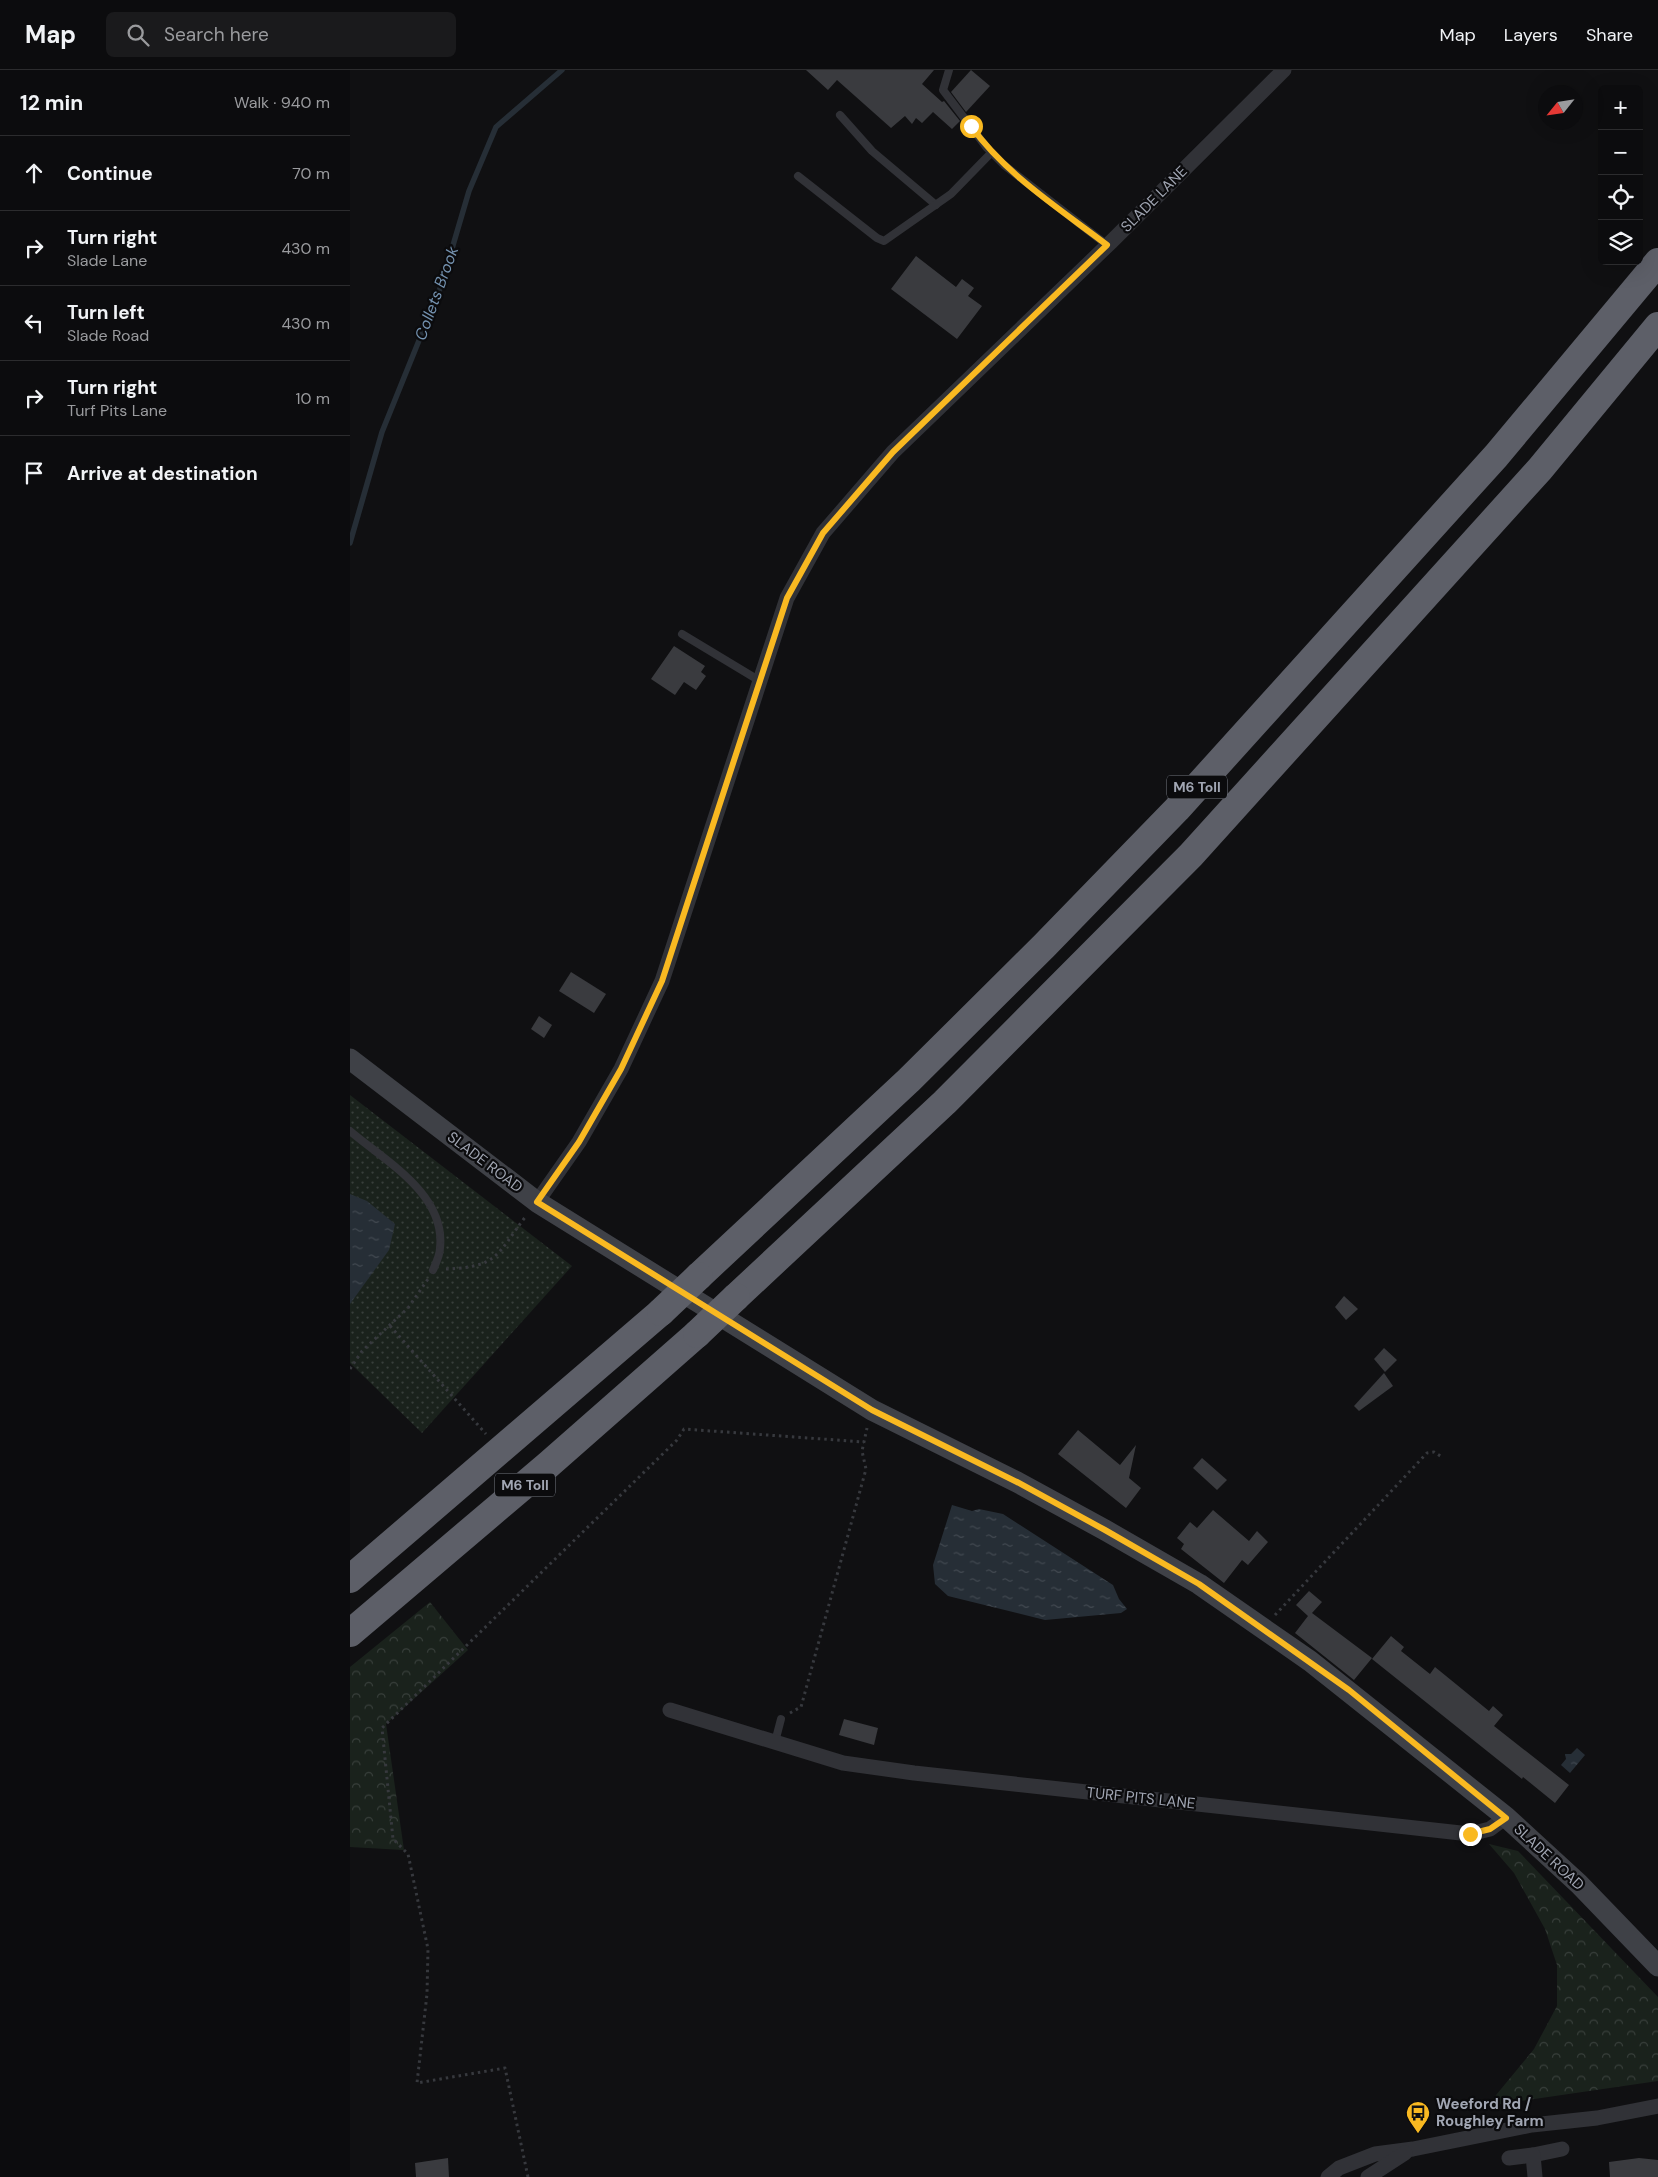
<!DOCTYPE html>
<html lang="en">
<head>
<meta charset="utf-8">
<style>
	:root { --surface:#0c0c0e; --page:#1a1a1c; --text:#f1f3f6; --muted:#9a9b9e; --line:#2c2c2e }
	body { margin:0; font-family:"DM Sans",sans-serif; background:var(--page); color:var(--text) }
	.controls { position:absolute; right:15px; top:15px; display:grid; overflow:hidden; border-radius:8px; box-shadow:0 5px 20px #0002 }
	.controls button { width:45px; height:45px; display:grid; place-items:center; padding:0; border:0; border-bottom:1px solid var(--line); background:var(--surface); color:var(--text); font:25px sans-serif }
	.compass { position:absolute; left:1188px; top:15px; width:45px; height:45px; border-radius:50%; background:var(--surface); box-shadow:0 5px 20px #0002; rotate:240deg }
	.stop { position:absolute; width:15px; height:15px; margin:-11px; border:4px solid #f9b921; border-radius:50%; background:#fff }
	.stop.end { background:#f9b921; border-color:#fff; box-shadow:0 1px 5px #0008 }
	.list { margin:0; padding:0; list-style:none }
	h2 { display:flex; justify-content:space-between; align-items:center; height:65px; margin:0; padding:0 20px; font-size:21px }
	h2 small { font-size:16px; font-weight:400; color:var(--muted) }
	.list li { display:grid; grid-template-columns:32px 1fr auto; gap:15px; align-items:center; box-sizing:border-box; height:75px; padding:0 20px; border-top:1px solid var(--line) }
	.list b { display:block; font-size:19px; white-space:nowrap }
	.list p { margin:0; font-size:16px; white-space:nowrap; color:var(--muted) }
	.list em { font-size:16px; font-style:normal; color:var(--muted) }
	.icon { flex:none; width:28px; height:28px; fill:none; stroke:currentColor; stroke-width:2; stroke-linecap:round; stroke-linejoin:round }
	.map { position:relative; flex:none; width:1308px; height:2107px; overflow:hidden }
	header { display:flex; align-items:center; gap:30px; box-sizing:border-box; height:70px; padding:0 25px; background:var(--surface); border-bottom:1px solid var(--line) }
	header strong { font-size:24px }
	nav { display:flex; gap:28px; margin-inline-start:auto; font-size:18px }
	.search { width:350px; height:45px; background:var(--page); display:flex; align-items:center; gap:12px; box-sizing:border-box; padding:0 18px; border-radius:8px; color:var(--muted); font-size:19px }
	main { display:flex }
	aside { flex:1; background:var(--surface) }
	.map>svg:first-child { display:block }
</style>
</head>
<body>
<header>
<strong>Map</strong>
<div class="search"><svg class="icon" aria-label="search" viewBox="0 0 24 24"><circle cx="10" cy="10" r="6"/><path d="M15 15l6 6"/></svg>Search here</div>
<nav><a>Map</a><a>Layers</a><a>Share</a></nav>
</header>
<main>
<aside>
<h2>12 min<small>Walk · 940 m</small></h2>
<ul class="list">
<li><svg class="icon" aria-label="ahead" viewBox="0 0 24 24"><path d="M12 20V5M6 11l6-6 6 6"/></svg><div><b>Continue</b></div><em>70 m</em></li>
<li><svg class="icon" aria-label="right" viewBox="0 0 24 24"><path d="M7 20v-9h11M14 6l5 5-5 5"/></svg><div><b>Turn right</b><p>Slade Lane</p></div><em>430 m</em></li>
<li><svg class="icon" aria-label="left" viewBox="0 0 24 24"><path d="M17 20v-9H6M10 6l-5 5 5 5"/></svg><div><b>Turn left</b><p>Slade Road</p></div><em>430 m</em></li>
<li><svg class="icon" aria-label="right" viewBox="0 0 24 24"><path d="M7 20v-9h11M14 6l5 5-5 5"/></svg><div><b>Turn right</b><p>Turf Pits Lane</p></div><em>10 m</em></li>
<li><svg class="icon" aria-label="arrive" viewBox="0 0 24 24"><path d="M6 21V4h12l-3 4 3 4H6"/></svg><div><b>Arrive at destination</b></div></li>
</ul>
</aside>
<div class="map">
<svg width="1308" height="2107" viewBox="0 0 1308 2107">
	<defs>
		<pattern id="grass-dots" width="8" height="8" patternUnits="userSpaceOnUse" patternTransform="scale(1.25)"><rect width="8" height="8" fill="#1a221c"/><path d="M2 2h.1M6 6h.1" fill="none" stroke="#383f3b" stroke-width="1.8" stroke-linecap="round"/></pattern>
		<pattern id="forest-crowns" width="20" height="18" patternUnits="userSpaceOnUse" patternTransform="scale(1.25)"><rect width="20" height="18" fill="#1a221c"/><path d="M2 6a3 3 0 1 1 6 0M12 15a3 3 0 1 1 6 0" fill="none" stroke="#383f3b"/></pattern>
		<pattern id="water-ripples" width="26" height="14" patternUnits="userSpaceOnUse" patternTransform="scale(1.25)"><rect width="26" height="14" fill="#262e36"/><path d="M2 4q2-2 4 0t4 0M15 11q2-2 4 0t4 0" fill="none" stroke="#424951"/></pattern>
	</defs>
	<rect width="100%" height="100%" fill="#101012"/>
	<path fill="url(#grass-dots)" d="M0,1025L222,1196L72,1363L0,1293Z"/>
	<g fill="url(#forest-crowns)">
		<path d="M80,1532L118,1580L36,1654L54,1780L0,1777V1597Z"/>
		<path d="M1139,1774L1168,1781L1308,1927V2011L1137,2036L1184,1979L1207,1936V1895L1195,1859L1164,1803Z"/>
	</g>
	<g fill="url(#water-ripples)">
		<path d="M0,1124L17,1131L45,1154L39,1180L0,1234Z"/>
		<path d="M602,1435L622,1441L629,1439L653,1444L763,1515L769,1529L777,1539L771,1543L695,1550L598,1526L585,1514L583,1495Z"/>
		<path d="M1227,1678L1235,1685L1220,1703L1211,1695L1216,1689L1215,1684H1221Z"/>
	</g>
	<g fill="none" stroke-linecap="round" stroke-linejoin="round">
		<path stroke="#262e36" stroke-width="5.5" d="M0,473L32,362L91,216L119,121L146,57L212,0"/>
	</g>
	<g fill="#3a3b3f">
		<path d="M456,0H584L572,14L592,32L594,31L610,51L602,59L583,42L572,53L566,48L562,54L555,46L541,58L487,10L478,20Z"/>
		<path d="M621,0L640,16L616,42L601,22Z"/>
		<path d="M566,186L606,217L612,209L624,218L618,226L632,236L607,269L541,219Z"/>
		<path d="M324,576L355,596L351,602L356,606L346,620L334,612L325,625L301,609Z"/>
		<path d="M221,902L256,924L244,943L209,921Z"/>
		<path d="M189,946L202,955L194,968L181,959Z"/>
		<path d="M994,1226L1008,1239L996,1250L985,1237Z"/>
		<path d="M1034,1278L1047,1290L1035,1302L1024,1289Z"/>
		<path d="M1034,1303L1043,1316L1009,1341L1004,1336Z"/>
		<path d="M728,1360L770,1395L786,1375L779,1408L791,1418L776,1438L708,1384Z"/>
		<path d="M852,1388L877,1410L867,1420L843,1398Z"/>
		<path d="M863,1440L899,1471L907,1461L918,1472L898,1495L892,1490L874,1513L831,1479L834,1474L827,1468L840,1452L847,1458Z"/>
		<path d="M959,1521L972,1532L962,1543L1022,1588L1004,1610L945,1563L958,1546L946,1535Z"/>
		<path d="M1041,1566L1054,1577L1051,1581L1080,1604L1085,1597L1139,1641L1143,1636L1153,1645L1144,1656L1219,1715L1205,1733L1173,1707L1172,1709L1022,1589Z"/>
		<path d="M494,1649L528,1658L524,1675L489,1665Z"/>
		<path d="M98,2088L99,2107H66L65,2093Z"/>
		<path d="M1289,2088L1308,2090V2107H1260L1259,2092Z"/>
	</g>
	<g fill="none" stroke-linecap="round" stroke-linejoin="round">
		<g stroke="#37393e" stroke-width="3" stroke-dasharray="2.5 4" stroke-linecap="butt">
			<path d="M96,1199C149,1197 147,1184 176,1146"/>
			<path d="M40,1256L136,1364"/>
			<path d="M0,1299L12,1281L58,1238L78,1209"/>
			<path d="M925,1545L1077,1383L1084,1382L1092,1387"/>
			<path d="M440,1643L451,1637L516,1399L512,1381L517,1358"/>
			<path d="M178,2107L155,1998L67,2013L77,1924L78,1879L58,1784L43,1769L32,1658L327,1370L334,1359L514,1372"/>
		</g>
		<g stroke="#313237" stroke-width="8">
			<path d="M599,0L593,20L637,78L654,95L757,175"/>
			<path d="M490,45L522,81L586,135"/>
			<path d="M448,106L527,168L534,171L601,124L641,83"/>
			<path d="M332,564L410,611"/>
			<path d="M0,1061C35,1091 96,1124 90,1178C90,1185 86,1193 83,1200"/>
			<path d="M425,1672L431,1649"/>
		</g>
		<g stroke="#313237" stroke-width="15">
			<path d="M187,1132L229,1072L271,999L312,911L437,528L473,463L543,382L761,172L934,0"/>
			<path d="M320,1640L493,1693L564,1703L1120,1764L1140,1759L1156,1747"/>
			<path d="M1183,2085L1212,2079"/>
			<path d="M1159,2088L1183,2085L1185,2107"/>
			<path d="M978,2107L989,2098L1025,2084L1063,2079L1182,2055L1247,2048L1308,2036"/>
			<path d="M1018,2107L1055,2083"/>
		</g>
		<path stroke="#3f4147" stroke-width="21" d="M0,989L187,1132L522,1340L667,1412L755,1460L849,1514L960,1591L1156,1747L1229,1814L1308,1896"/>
		<g stroke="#5d5f68" stroke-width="28">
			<path d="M349,1206L559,1010L694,876L827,739L1146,386L1308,192"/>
			<path d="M386,1227L595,1032L841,785L1190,399L1308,256"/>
			<path d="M0,1509L311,1242"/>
			<path d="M0,1563L198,1395L347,1264"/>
		</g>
		<g stroke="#5d5f68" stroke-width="28">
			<path d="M311,1242L349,1206"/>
			<path d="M347,1264L386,1227"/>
		</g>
	</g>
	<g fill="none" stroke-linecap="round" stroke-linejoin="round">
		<path stroke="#f9b921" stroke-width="6" d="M621,56C656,105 710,139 757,175L543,382L473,463L437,528L312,911L271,999L229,1072L187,1132L522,1340L667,1412L755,1460L849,1514L999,1620L1156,1748L1140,1759L1120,1764"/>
	</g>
	<defs>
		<g id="bus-pin" transform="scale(1.25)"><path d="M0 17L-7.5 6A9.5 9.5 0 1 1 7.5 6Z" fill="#f9b921" stroke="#0b0b0d"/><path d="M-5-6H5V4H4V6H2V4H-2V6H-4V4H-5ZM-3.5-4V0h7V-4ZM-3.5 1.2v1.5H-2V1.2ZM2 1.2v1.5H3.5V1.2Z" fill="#111"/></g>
	</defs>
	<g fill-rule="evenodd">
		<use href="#bus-pin" x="1068" y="2043"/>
	</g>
	<g text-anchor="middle" stroke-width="4.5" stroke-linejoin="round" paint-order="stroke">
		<g fill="#0b0b0d" stroke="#747881" stroke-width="1">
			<rect x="817" y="705.5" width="60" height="23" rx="4"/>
			<rect x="145" y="1403.5" width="60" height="23" rx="4"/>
		</g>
		<g font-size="14" font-weight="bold" fill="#a1a6b3">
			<text x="847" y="722">M6 Toll</text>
			<text x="175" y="1420">M6 Toll</text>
		</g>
		<g font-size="15" fill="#a1a6b3" stroke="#0b0b0d">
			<text transform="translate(804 129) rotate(-45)" y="5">SLADE LANE</text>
			<text transform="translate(135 1092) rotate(37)" y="5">SLADE ROAD</text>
			<text transform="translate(791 1728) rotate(6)" y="5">TURF PITS LANE</text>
			<text transform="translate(1199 1787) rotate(43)" y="5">SLADE ROAD</text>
		</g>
		<g font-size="15" font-weight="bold" fill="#a1a6b3" stroke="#0b0b0d" text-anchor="start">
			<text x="1086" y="2039">Weeford Rd /<tspan x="1086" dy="17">Roughley Farm</tspan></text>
		</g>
		<g font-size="16" font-style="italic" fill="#7593b1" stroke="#0b0b0d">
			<text transform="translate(86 223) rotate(-70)" y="6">Collets Brook</text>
		</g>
	</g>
</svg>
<div class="controls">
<button>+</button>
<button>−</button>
<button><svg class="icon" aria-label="locate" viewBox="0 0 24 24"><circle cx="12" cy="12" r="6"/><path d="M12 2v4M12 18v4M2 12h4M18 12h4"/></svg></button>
<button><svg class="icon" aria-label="layers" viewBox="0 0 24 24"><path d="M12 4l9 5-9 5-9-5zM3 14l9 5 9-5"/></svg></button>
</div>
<svg class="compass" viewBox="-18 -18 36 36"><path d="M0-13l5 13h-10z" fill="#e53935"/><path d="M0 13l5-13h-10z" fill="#9a9b9e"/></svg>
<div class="stop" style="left:621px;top:56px"></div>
<div class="stop end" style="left:1120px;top:1764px"></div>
</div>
</main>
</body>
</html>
